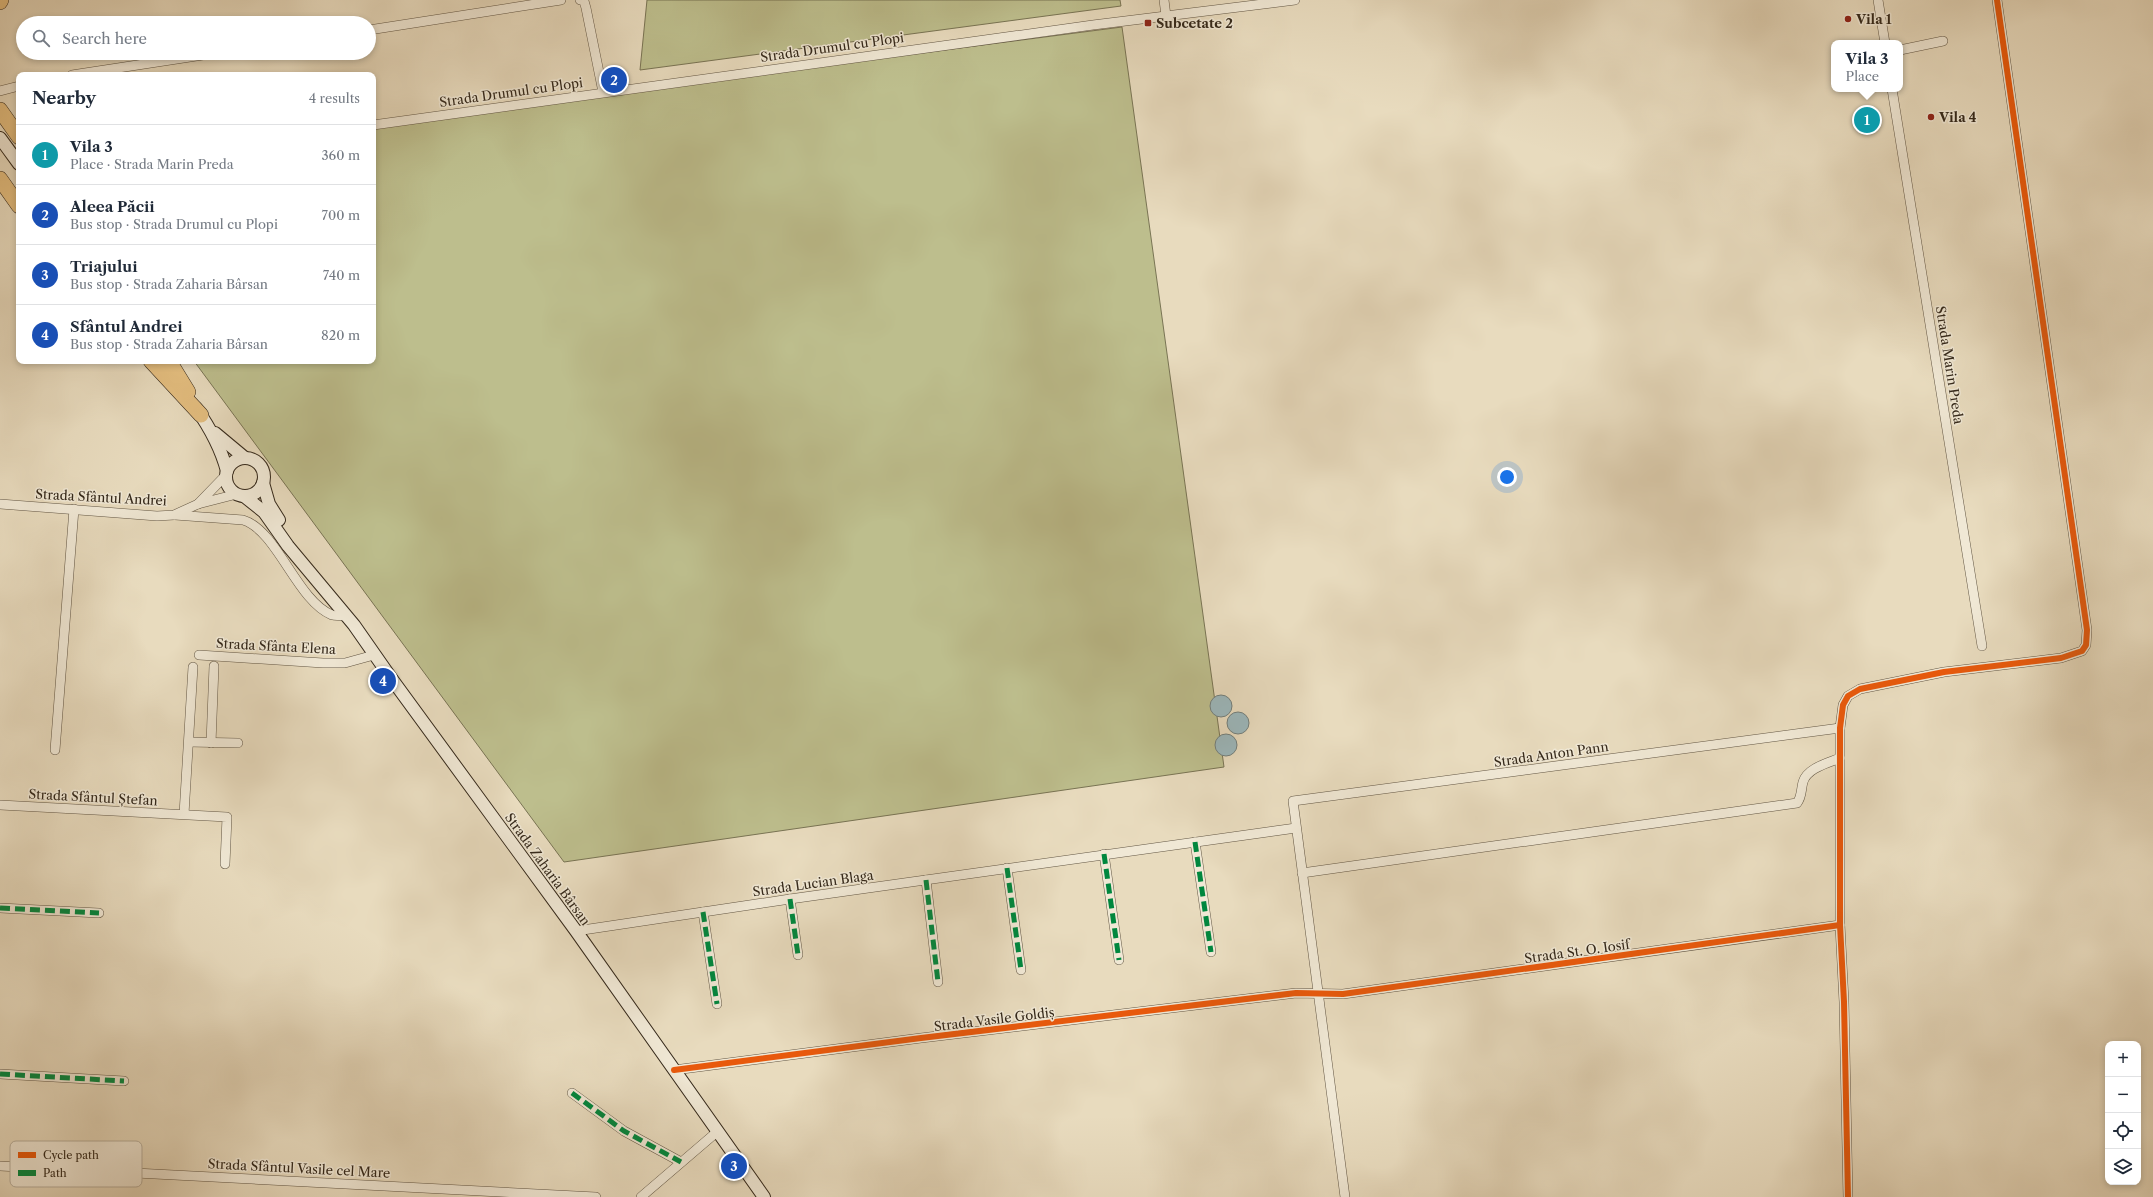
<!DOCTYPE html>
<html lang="en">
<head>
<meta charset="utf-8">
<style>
	:root { --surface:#fff; --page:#f2f2f3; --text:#1f2937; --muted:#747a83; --line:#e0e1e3; --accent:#8f2418 }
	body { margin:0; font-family:"Libre Caslon Text",serif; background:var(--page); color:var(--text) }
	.controls { position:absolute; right:12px; bottom:12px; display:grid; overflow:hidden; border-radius:8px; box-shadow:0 2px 6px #0003 }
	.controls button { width:36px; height:36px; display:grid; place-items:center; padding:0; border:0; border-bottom:1px solid var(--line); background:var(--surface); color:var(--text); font:20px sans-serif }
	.you { position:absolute; left:1507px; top:477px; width:14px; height:14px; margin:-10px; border:3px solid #fff; border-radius:50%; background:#1a73e8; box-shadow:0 0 0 6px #1a73e833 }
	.badge { display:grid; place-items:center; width:26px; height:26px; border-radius:50%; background:var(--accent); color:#fff; font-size:13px; font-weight:700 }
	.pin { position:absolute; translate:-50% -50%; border:2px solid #fff; box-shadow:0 1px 4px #0006 }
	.popup { position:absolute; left:1831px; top:40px; width:72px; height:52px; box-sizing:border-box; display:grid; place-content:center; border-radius:8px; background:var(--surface); filter:drop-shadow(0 1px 3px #0005); font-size:13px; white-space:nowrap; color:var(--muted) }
	.popup b { font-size:15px; color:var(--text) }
	.popup::after { content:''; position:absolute; left:50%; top:100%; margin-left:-8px; border:8px solid transparent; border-top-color:var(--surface) }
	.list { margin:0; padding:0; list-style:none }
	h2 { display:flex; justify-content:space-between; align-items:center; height:52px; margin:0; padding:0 16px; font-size:17px }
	h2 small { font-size:13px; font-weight:400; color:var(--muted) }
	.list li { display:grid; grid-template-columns:26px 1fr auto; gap:12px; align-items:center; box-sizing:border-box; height:60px; padding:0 16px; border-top:1px solid var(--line) }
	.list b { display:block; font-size:15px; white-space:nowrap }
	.list p { margin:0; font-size:13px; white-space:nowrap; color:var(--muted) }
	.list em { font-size:13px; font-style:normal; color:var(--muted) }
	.icon { flex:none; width:22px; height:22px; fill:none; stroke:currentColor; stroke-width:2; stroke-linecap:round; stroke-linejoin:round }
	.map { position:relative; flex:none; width:2153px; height:1197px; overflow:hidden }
	.search { position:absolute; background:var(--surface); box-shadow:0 2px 6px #0003; left:16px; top:16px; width:360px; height:44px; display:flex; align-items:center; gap:10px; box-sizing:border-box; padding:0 14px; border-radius:22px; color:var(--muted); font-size:15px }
	.panel { position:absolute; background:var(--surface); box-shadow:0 2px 6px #0003; left:16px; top:72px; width:360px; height:292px; border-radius:8px }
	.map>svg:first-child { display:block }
</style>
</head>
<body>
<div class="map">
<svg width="2153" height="1197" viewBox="0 0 2153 1197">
	<rect width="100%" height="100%" fill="#e8dbbe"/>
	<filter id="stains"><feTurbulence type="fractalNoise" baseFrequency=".005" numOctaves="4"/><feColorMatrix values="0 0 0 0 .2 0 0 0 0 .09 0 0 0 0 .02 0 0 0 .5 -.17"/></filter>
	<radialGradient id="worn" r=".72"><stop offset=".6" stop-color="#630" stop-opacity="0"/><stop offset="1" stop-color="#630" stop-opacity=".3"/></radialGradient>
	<g fill="#bdbe8d" stroke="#797454">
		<path d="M647,0H1120L1121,6L640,70Z"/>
		<path d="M1122,27L1224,767L564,862L194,361H373V124Z"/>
	</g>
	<g fill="#9cb8bd" stroke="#737f7c">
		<circle cx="1221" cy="706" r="11"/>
		<circle cx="1238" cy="723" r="11"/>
		<circle cx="1226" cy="745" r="11"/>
	</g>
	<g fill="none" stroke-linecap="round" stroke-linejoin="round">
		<g stroke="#625644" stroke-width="10">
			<g id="minor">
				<path d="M580,0L584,1L586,8L603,92"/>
				<path d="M1164,0L1166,16"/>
				<path d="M1878,0L1885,43"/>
				<path d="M369,30L561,0"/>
				<path d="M1900,50L1943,41"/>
				<path d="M72,75L216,53"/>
				<path d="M1892,89L1982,646"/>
				<path d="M0,91L19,86"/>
				<path d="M373,125L1093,25L1295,0"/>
				<path d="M0,504L157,516L174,515L198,504L237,494"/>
				<path d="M198,504L227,474"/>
				<path d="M175,515L243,520C277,530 297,601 332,615C336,616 343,616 347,616"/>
				<path d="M199,655L323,663H345L374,655"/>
				<path d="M189,742L238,743"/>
				<path d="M211,743L214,666"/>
				<path d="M55,750L74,509"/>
				<path d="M0,805L227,817L225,864"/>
				<path d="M184,814L193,667"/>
				<path d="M1195,842L1211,952"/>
				<path d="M1104,854L1119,960"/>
				<path d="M1007,868L1021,970"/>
				<path d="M1302,873L1797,803C1802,797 1801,789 1803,782C1807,768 1828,763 1840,758"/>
				<path d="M926,880L938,982"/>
				<path d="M790,899L798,955"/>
				<path d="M0,908L99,913"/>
				<path d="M703,912L717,1004"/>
				<path d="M576,931L790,899L1296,828"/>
				<path d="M674,1070L921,1038L1296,993L1343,994L1840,925"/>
				<path d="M0,1074L124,1081"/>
				<path d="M572,1093L624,1131L681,1162"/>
				<path d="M0,1166L596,1197"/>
				<path d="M641,1197L718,1131"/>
				<path d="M1345,1197L1293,801L1840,728"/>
				<path d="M1848,1197L1844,1002L1840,925V728L1843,705L1848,696L1860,689L1944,672L2061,658L2082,651L2086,645L2087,630L1997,0"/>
			</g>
		</g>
		<g stroke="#35291b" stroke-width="14">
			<g id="secondary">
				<path d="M0,138L19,164"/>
				<path d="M196,408C210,428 221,448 227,471"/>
				<path d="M215,433L245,458"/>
				<circle cx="245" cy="477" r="19"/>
				<path d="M263,483L269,504L279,520"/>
				<path d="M244,496L264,512L288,546L354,625L391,678L576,931L764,1197"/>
			</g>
		</g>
		<g stroke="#35291b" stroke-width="16">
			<g id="trunk">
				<path d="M0,2L1,0"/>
				<path d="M0,110L19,137"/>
				<path d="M0,179L19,206"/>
				<path d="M151,361L201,415"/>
				<path d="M169,361L188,392"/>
			</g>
		</g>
		<use href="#minor" stroke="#f0e8d5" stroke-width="9"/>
		<use href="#secondary" stroke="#f0e8d5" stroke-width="12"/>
		<use href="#trunk" stroke="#e4be7f" stroke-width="15"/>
		<g stroke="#00873e" stroke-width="5" stroke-dasharray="10 5" stroke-linecap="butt">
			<path d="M1195,842L1211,952"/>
			<path d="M1104,854L1119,960"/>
			<path d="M1007,868L1021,970"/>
			<path d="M926,880L938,982"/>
			<path d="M790,899L798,955"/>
			<path d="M0,908L99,913"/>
			<path d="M703,912L717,1004"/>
			<path d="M0,1074L124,1081"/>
			<path d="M572,1093L624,1131L681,1162"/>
		</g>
		<g stroke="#f0e8d5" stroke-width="8">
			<g id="cycleway">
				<path d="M674,1070L921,1038L1296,993L1343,994L1840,925"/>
				<path d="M1848,1197L1844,1002L1840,925V728L1843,705L1848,696L1860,689L1944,672L2061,658L2082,651L2086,645L2087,630L1997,0"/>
			</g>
		</g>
		<use href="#cycleway" stroke="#e8590c" stroke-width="6"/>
	</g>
	<g fill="#8f2418" stroke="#f0e8d5" stroke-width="1.5">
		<circle cx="1848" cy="19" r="4"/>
		<rect x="1144" y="19" width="8" height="8" rx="2"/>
		<circle cx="1931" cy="117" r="4"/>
	</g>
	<g text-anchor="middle" stroke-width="3" stroke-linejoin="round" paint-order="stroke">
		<g font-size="13" font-weight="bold" fill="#35291b" stroke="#f0e8d5" text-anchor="start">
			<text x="1856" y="24">Vila 1</text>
			<text x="1156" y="28">Subcetate 2</text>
			<text x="1939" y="122">Vila 4</text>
		</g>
		<g font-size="13" fill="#35291b" stroke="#f0e8d5">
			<text transform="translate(832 47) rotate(-8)" y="5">Strada Drumul cu Plopi</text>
			<text transform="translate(511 92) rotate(-8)" y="5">Strada Drumul cu Plopi</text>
			<text transform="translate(1950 365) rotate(81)" y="5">Strada Marin Preda</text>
			<text transform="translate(101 497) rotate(3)" y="5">Strada Sfântul Andrei</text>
			<text transform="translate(276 646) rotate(3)" y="5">Strada Sfânta Elena</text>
			<text transform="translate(1551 754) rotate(-8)" y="5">Strada Anton Pann</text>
			<text transform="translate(93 797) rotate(3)" y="5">Strada Sfântul Ștefan</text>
			<text transform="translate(548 869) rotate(54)" y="5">Strada Zaharia Bârsan</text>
			<text transform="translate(813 883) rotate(-8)" y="5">Strada Lucian Blaga</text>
			<text transform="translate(1577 951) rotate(-8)" y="5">Strada St. O. Iosif</text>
			<text transform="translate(994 1019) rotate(-7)" y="5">Strada Vasile Goldiș</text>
			<text transform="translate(299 1168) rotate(3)" y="5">Strada Sfântul Vasile cel Mare</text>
		</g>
	</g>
	<rect x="10" y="1141" width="132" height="46" rx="6" fill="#f0e8d5" stroke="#b8af9d" stroke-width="1"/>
	<rect x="18" y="1152" width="18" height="6" fill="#e8590c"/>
	<rect x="18" y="1170" width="18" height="6" fill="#00873e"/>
	<g font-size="11" fill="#35291b">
		<text x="43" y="1159">Cycle path</text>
		<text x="43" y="1177">Path</text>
	</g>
	<rect width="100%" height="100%" filter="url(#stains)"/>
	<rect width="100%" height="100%" fill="url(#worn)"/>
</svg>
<div class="controls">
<button>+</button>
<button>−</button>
<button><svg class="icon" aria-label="locate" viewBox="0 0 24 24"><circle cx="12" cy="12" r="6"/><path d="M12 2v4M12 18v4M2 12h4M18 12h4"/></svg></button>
<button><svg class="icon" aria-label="layers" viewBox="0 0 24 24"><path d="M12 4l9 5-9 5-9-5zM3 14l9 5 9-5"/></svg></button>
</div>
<div class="you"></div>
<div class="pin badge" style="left:1867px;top:120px;background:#0f9aa8">1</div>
<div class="popup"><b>Vila 3</b>Place</div>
<div class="pin badge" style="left:614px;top:80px;background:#1a4fb4">2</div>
<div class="pin badge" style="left:734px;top:1166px;background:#1a4fb4">3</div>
<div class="pin badge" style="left:383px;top:681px;background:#1a4fb4">4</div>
<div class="search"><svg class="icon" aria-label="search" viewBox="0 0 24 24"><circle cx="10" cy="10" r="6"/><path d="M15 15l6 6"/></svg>Search here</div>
<section class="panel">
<h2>Nearby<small>4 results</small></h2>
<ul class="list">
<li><span class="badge" style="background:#0f9aa8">1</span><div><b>Vila 3</b><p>Place · Strada Marin Preda</p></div><em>360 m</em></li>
<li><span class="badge" style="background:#1a4fb4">2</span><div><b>Aleea Păcii</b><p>Bus stop · Strada Drumul cu Plopi</p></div><em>700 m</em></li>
<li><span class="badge" style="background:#1a4fb4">3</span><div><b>Triajului</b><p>Bus stop · Strada Zaharia Bârsan</p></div><em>740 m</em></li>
<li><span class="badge" style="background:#1a4fb4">4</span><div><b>Sfântul Andrei</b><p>Bus stop · Strada Zaharia Bârsan</p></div><em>820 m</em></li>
</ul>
</section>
</div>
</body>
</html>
